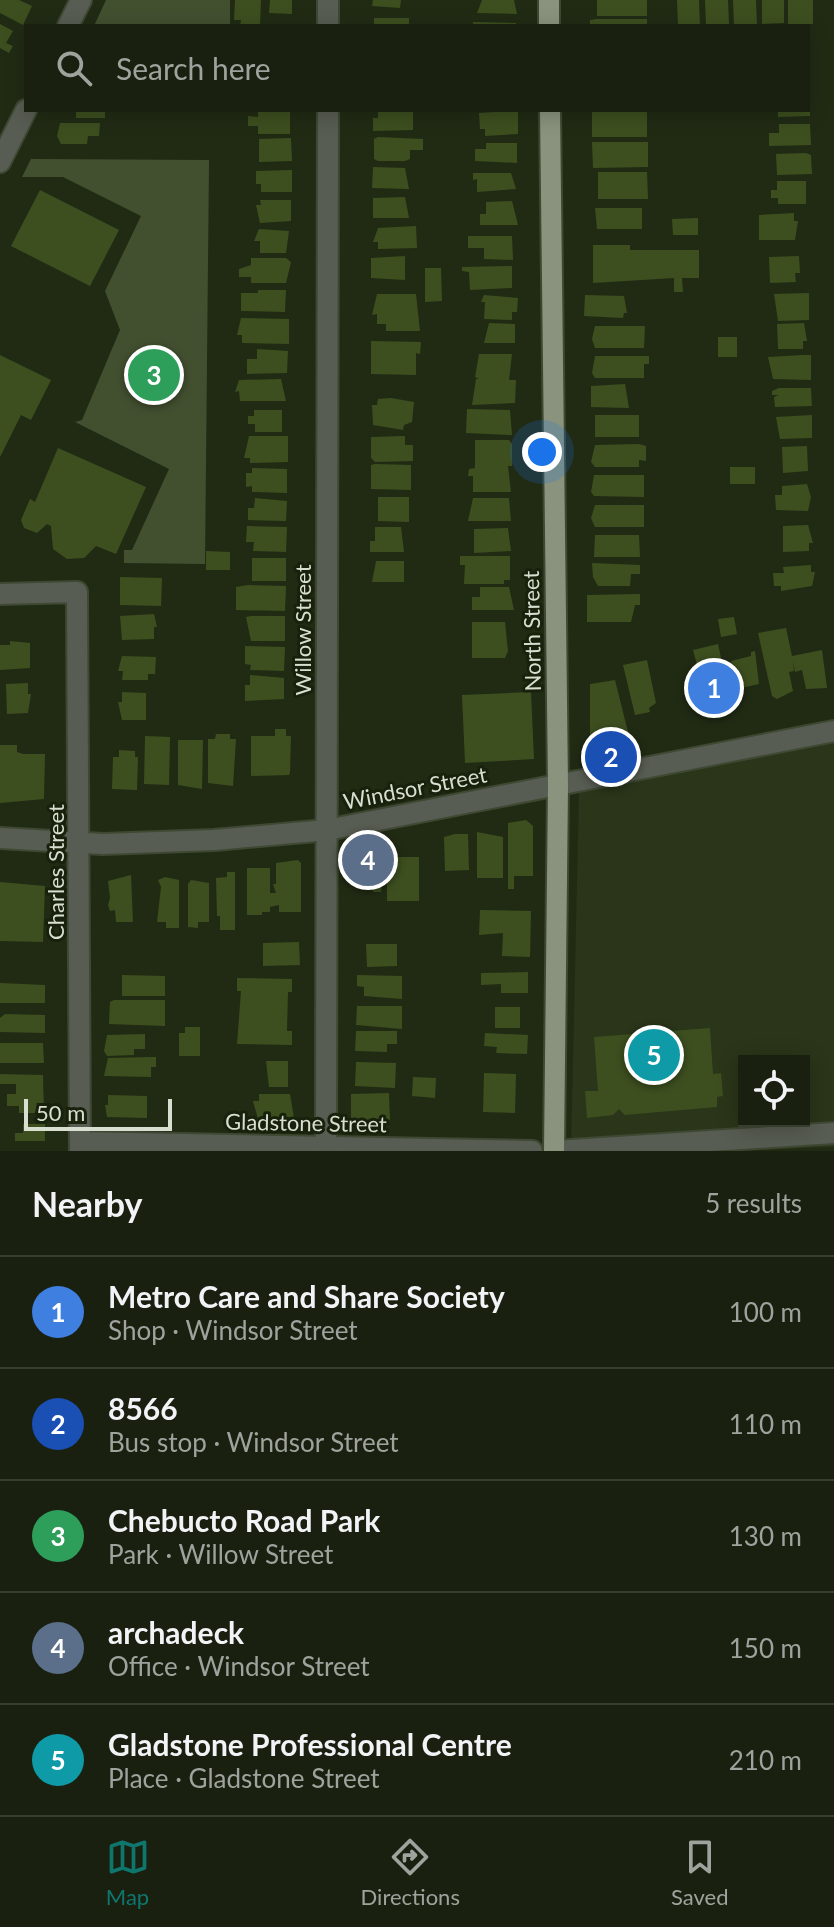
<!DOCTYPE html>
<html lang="en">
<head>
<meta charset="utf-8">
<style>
	:root { --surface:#19200f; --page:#262d1d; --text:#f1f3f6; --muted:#9fa39e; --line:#373e2f; --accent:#0f766e }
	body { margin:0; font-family:Lato,sans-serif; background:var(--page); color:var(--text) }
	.controls { position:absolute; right:24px; bottom:24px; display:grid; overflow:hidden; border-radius:0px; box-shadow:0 4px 20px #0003 }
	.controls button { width:72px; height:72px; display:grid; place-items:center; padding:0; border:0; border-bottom:2px solid var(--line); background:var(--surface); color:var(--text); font:40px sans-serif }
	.scale { position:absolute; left:24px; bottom:20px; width:148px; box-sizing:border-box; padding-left:8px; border:4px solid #d8ded0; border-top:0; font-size:22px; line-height:28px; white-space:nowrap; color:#d8ded0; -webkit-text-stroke:6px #18210b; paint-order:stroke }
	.you { position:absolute; left:542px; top:452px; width:28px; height:28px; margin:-20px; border:6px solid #fff; border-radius:50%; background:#1a73e8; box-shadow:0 0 0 12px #1a73e833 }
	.badge { display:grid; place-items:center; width:52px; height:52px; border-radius:50%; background:var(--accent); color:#fff; font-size:26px; font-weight:700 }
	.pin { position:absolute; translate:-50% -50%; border:4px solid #fff; box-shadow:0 2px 8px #0006 }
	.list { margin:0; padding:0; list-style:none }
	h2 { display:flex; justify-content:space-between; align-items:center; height:104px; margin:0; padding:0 32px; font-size:34px }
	h2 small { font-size:26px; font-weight:400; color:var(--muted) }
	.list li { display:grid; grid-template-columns:52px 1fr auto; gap:24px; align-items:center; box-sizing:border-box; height:112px; padding:0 32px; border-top:2px solid var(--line) }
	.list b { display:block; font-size:30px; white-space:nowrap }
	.list p { margin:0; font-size:26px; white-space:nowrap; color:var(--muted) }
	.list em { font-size:26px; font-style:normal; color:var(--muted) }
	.icon { flex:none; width:44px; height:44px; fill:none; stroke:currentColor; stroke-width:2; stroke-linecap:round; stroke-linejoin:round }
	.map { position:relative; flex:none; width:834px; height:1151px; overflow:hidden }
	.search { position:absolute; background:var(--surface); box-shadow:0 4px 20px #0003; left:24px; right:24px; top:24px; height:88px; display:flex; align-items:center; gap:20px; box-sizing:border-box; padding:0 28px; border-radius:0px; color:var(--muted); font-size:30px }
	.sheet { height:664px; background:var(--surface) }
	nav { display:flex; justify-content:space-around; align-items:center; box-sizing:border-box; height:112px; border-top:2px solid var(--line); background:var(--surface); font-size:22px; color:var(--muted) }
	nav a { display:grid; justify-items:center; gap:4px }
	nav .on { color:var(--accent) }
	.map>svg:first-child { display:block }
</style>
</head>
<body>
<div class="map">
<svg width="834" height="1151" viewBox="0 0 834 1151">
	<rect width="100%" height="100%" fill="#212b14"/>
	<path fill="#2a3519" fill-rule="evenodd" d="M834,741V1147L741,1151H571L579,791ZM744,1061H804V1121H744Z"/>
	<g fill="#435030">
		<path d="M106,0H230V24L94,26Z"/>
		<path d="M31,159L209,160L205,564L124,563V550H132L169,469L75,422L82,420L120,330L105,291L141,216L63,177H22Z"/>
	</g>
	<g fill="#3d4f1f">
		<path d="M0,0H19L32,6L23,25L0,13Z"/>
		<path d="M235,0H261L260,26H240L241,20H234Z"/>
		<path d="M270,0H292V14L269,13Z"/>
		<path d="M373,0H401L400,8L372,6Z"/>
		<path d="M482,0H514L517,14L477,13Z"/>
		<rect x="597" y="0" width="50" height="16"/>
		<path d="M677,0H699L700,26H678Z"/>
		<path d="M705,0H728L729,24L706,25Z"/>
		<path d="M733,0H756L757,25L734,26Z"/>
		<path d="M762,0H784V23L762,24Z"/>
		<rect x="788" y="0" width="25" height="24"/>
		<rect x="374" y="18" width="35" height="8"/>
		<path d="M596,19H647V26H590V20Z"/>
		<path d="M473,22L516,23V26H473Z"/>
		<path d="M0,24L13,31L6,43L13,46L9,53L0,48Z"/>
		<rect x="76" y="110" width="29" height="8"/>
		<path d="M258,110H290V134H258V126H248V116L258,117Z"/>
		<path d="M378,110H413V130L373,131V118H378Z"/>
		<path d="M778,110H810V116L778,117Z"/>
		<path d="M512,111L518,112V134L485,136V129H480L479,113Z"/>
		<rect x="592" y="111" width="55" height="26"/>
		<path d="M60,123H100L99,136H88L87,144H61L57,136Z"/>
		<path d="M779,124H810L811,145L769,146V133H779Z"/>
		<path d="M378,137L423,139V150H410V159L405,161H378L374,159V139Z"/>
		<path d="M291,138L292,161L259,162V139Z"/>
		<path d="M592,142H648V167L593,168Z"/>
		<path d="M486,143H517V163L475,161V149H486Z"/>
		<path d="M806,153L811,155L812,174L777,175L776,154Z"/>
		<path d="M373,167L405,168L409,189L372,188Z"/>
		<path d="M292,170V192H261V184H256V171Z"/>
		<path d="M598,172H647L648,199H598Z"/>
		<path d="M473,173H511L516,189L477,192V179L473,180Z"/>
		<path d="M777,181H806V204H778V198H771V190H777Z"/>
		<path d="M40,190L119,230L90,286L11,246Z"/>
		<path d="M405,197L409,218H373V198Z"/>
		<path d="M260,200H291V221L260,223L256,205H261Z"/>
		<path d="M512,201L518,225H480V214H486V202Z"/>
		<path d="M595,208H642V229H597Z"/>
		<path d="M794,213V221H798L795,240H759V215Z"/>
		<path d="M698,218V235H673L672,219Z"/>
		<path d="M416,226L417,248L378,249V242H373L378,228Z"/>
		<path d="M259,229L289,231L286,253H260V241H254Z"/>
		<path d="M468,236H512L513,260L484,259V248H468Z"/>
		<path d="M593,245H630V250H699V278H682L683,292H674V278L593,283Z"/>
		<path d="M405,256V280L371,278V258Z"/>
		<path d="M799,256L800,273H795L796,282L770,283L769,257Z"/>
		<path d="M251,258H286L291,262L286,283H251V277H239V269L251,265Z"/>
		<path d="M512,266V288L470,290L469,272L462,271V267Z"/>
		<path d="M425,268H441L442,301L425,302Z"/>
		<path d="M258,290H286L285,312L241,311V293H258Z"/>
		<path d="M809,293V320L778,321L774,294Z"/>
		<path d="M377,294H416L420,331H386V324H377V314L372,315Z"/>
		<path d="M484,295L518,298L517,312H512V320L484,319L485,302H481Z"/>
		<path d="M585,295L624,296L627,313H624L623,318L584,316Z"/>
		<path d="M241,318L289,319V344L242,343V335H237Z"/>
		<path d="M489,323L515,324V343H484Z"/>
		<path d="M804,323L807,341H803V349H778L777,324Z"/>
		<path d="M595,326H645L644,348H595L592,339Z"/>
		<rect x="718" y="337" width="19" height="20"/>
		<path d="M371,341L421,342L420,354L416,353V375L371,374Z"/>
		<path d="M257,349L288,351L287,373L247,374V359H257Z"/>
		<path d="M479,354H512L509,380H516L515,403L472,405L476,379H479L475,377Z"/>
		<path d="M0,355L51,380L31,420L21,415L0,457Z"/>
		<path d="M803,355H811V380L773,379L768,357Z"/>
		<path d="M595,356H649V364H644V378H595L592,373Z"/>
		<path d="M281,379L286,401H240L239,391L235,392L239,380Z"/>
		<path d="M625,384L629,408L591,407V386Z"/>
		<path d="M779,388H811L812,406L775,407L774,397L779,395H772V391Z"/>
		<path d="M391,398L414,402L412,422L404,425L403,430L373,425L372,405H377L378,399Z"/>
		<path d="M467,409L510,410L512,435L466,433Z"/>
		<path d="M254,410H282V432H255V424H248V416H254Z"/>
		<rect x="595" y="415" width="44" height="22"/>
		<path d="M812,415V438L780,439L776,417Z"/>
		<path d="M249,436H288V462L250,463V458H244Z"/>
		<path d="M405,436V445H413V461L375,462L371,458V437Z"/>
		<path d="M475,440H509L512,444V466H508L511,492H473V476H468L469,469L475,468Z"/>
		<path d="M639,444L646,446V461L639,460V467H595L591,462L595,445Z"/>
		<path d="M807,446L808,471L783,473L782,447Z"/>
		<path d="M58,448L146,487L116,554L96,546L84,558L67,559L53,549L51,526L47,524L37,533L24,528L21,520L30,499L35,502Z"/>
		<path d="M375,464L411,465V490L371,489V465Z"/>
		<rect x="730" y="467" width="25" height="17"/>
		<path d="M252,468L287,469V493L252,492V486L246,487V473H252Z"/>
		<path d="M594,475H644V497L594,496L591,492Z"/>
		<path d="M807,484L811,497L808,511L776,510L775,495H782V486Z"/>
		<path d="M378,497H409V522L378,521Z"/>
		<path d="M255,498L287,501L286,521L248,520V508H254Z"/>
		<path d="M473,498H509L511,521H468Z"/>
		<path d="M595,505H644V527H595L591,518Z"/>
		<path d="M808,525L813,543H809V551L783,552V526Z"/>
		<path d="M247,526L287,527L286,552L253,551L254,542H246Z"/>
		<path d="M375,527H401L404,552H370V541H375Z"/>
		<path d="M508,528L511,551L474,553V529Z"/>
		<path d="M595,535H639L640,557H594Z"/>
		<path d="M206,551L230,552V570H206Z"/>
		<path d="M460,556H510V580H504V584H464L465,565H460Z"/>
		<rect x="252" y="558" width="34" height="23"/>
		<path d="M376,561H404V582H372Z"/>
		<path d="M592,563L640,565V574H631L630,586H598L593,577Z"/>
		<path d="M811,565V572H815L812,586L781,591V586H774L773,573H784L783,567Z"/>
		<path d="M120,577L162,578L161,606L120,605Z"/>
		<path d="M248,585L286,586L285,611L236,610V587Z"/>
		<path d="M480,587H509L514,610H472V597H480Z"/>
		<path d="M640,594V605H635L631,622H587V595Z"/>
		<path d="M154,614L157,627H154V639L122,640L120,616Z"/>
		<path d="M251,616H285V641H251L246,617Z"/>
		<path d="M734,617L737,634L721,637L718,619Z"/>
		<path d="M472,622H505L508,651L505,658H472Z"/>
		<path d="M786,628L792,656L822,650L827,688L806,689L802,670L795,672L793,661L794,671L789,672L793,691L777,699L772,696L758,633Z"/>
		<path d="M10,641L30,643V668L0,670V645H10Z"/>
		<path d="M718,644L728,690L705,695L693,650Z"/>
		<path d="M245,646L285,647L284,671L250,670L251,665L245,664Z"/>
		<path d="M755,651L759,684L737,689L731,661L751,656V652Z"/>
		<path d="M122,656L156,657L155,674H148V680H122L123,671H118Z"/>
		<path d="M647,660L656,703L649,708L650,712L635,715L623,665Z"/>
		<path d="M250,675L284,678V699L245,701V685H250Z"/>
		<path d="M615,680L632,748L590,756V684Z"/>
		<path d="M28,683V694H31L28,713L7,714L6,684Z"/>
		<path d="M122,692L146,693V720H122L118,702H122Z"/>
		<path d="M531,692L534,759L465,763L462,695Z"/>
		<path d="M275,729H286V736H291L290,772L289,775L251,776V736H275Z"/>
		<path d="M216,734H230V739H236L233,786L208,783V739H215Z"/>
		<path d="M145,736L170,737L169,785L144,784Z"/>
		<path d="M178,740H203L202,789L178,785Z"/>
		<path d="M0,745H17V752L23,754H45L44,799L0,803Z"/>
		<path d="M119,750L135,751V757H138L137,790L112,789L113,757H119Z"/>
		<path d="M526,820L533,826V876H514V889H508V823Z"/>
		<path d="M477,832L503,837V878H477Z"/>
		<path d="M455,834H468L469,870L445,871L444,837Z"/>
		<path d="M356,843H379V867H384L381,892H373L374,882L356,881Z"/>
		<rect x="387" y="857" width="32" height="44"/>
		<path d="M298,860L301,863V912H279V905L270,907V912H262V915H247V868H270V893H276L273,884H276V863Z"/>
		<path d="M227,872H235V930H220V916H217L216,878L227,877Z"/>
		<path d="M131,875L133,922H116L115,910L110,911L108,905L110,898L108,881Z"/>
		<path d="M165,877L179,880V928H166V922H157L161,887L158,880Z"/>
		<path d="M191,880L209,883V922H198V928L188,927V884Z"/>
		<path d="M0,882L45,886L43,942L0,941Z"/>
		<path d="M480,910L531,911L530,957L502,956L503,933L479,935Z"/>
		<path d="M299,942L300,965L263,966V943Z"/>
		<path d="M366,944H397V966L367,967Z"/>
		<path d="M528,972V993H501V984L481,985V973Z"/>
		<path d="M122,975L165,976V996H122Z"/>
		<path d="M357,975L402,976V999L364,996V987L357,986Z"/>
		<path d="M237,978L292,979V992H288L287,1031H292V1045L237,1044L241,991H237Z"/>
		<path d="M0,983L45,985V1003H0Z"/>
		<path d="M114,1000H165V1026L109,1024L110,1002Z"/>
		<path d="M357,1006H402V1029L356,1025Z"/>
		<rect x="495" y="1007" width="25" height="21"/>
		<path d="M5,1014L45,1015V1033L0,1032V1018Z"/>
		<path d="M185,1027H200V1056H179V1033H185Z"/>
		<path d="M710,1028L713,1074L721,1073L723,1096L717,1097V1107L625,1115L619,1109L613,1115L587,1118L585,1091H598L594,1037Z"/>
		<path d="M356,1031H397V1044H387V1052L355,1051Z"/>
		<path d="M485,1033L528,1035L527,1054L496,1053L497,1047L484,1046Z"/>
		<path d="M145,1034V1049H134V1055L107,1056L104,1051L107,1035Z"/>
		<path d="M0,1043H43L44,1063H0Z"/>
		<path d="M152,1057H156V1067H151V1077L104,1076L108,1058Z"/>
		<path d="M266,1061H288V1087H269Z"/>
		<path d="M356,1062L396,1063L395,1088L355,1086Z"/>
		<path d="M484,1073L516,1074L515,1113L483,1112Z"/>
		<path d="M0,1074L43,1075L44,1113H19V1106H7V1094H16V1084H0Z"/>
		<path d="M413,1077L436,1078L435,1098L412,1096Z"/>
		<path d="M389,1093L390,1120H351V1094Z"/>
		<path d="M259,1094H290L294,1118L258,1119L253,1101H259Z"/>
		<path d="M108,1095L147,1096V1118L107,1117L105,1105H108Z"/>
		<path d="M23,1124H45V1141H15V1133H23Z"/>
	</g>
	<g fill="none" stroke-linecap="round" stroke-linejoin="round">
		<g stroke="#3e4832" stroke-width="24">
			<g id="minor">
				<path d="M68,26L81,0"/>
				<path d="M328,26V0"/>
				<path d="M0,162L26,110"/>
				<path d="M0,594L77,592L80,1151"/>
				<path d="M0,838L103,844L214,840L327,830L834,731"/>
				<path d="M80,1142L532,1151"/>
				<path d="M326,1151L328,110"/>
				<path d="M555,1151L834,1133"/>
			</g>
		</g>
		<g stroke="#3e4832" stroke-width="24">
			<g id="major">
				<path d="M549,0V26"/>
				<path d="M550,110L558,786L554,1151"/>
			</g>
		</g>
		<use href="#minor" stroke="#585d53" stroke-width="20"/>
		<use href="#major" stroke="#89937d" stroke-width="20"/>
	</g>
	<g text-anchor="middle" stroke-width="6" stroke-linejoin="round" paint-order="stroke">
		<g font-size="22" fill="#d8ded0" stroke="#18210b">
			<text transform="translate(303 630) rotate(-90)" y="8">Willow Street</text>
			<text transform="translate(532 631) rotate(-91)" y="8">North Street</text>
			<text transform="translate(415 788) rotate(-11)" y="8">Windsor Street</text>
			<text transform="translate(56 872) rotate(-90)" y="8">Charles Street</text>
			<text transform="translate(306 1123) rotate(1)" y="8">Gladstone Street</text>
		</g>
	</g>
</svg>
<div class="controls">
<button><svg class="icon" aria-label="locate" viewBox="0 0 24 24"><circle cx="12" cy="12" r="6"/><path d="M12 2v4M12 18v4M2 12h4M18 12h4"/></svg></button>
</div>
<div class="scale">50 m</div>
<div class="you"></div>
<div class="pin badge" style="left:714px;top:688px;background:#3f7fe0">1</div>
<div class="pin badge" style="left:611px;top:757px;background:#1a4fb4">2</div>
<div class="pin badge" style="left:154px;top:375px;background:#2e9e5b">3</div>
<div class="pin badge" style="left:368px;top:860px;background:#5c6f8a">4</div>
<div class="pin badge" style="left:654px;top:1055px;background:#0f9aa8">5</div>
<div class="search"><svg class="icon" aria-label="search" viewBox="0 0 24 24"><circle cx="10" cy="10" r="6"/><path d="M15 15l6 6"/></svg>Search here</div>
</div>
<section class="sheet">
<h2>Nearby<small>5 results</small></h2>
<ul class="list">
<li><span class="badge" style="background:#3f7fe0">1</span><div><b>Metro Care and Share Society</b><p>Shop · Windsor Street</p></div><em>100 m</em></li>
<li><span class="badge" style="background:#1a4fb4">2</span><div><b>8566</b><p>Bus stop · Windsor Street</p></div><em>110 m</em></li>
<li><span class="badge" style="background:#2e9e5b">3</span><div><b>Chebucto Road Park</b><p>Park · Willow Street</p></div><em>130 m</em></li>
<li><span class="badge" style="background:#5c6f8a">4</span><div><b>archadeck</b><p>Office · Windsor Street</p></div><em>150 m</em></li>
<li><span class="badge" style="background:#0f9aa8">5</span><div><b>Gladstone Professional Centre</b><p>Place · Gladstone Street</p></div><em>210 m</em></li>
</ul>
</section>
<nav>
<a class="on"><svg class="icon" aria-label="map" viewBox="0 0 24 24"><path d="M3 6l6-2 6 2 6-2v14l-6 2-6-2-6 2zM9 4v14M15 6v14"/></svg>Map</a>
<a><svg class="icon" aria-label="directions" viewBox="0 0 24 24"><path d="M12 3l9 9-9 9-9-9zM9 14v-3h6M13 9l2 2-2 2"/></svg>Directions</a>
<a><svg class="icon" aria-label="saved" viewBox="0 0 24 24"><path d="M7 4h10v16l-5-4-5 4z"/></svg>Saved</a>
</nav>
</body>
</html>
